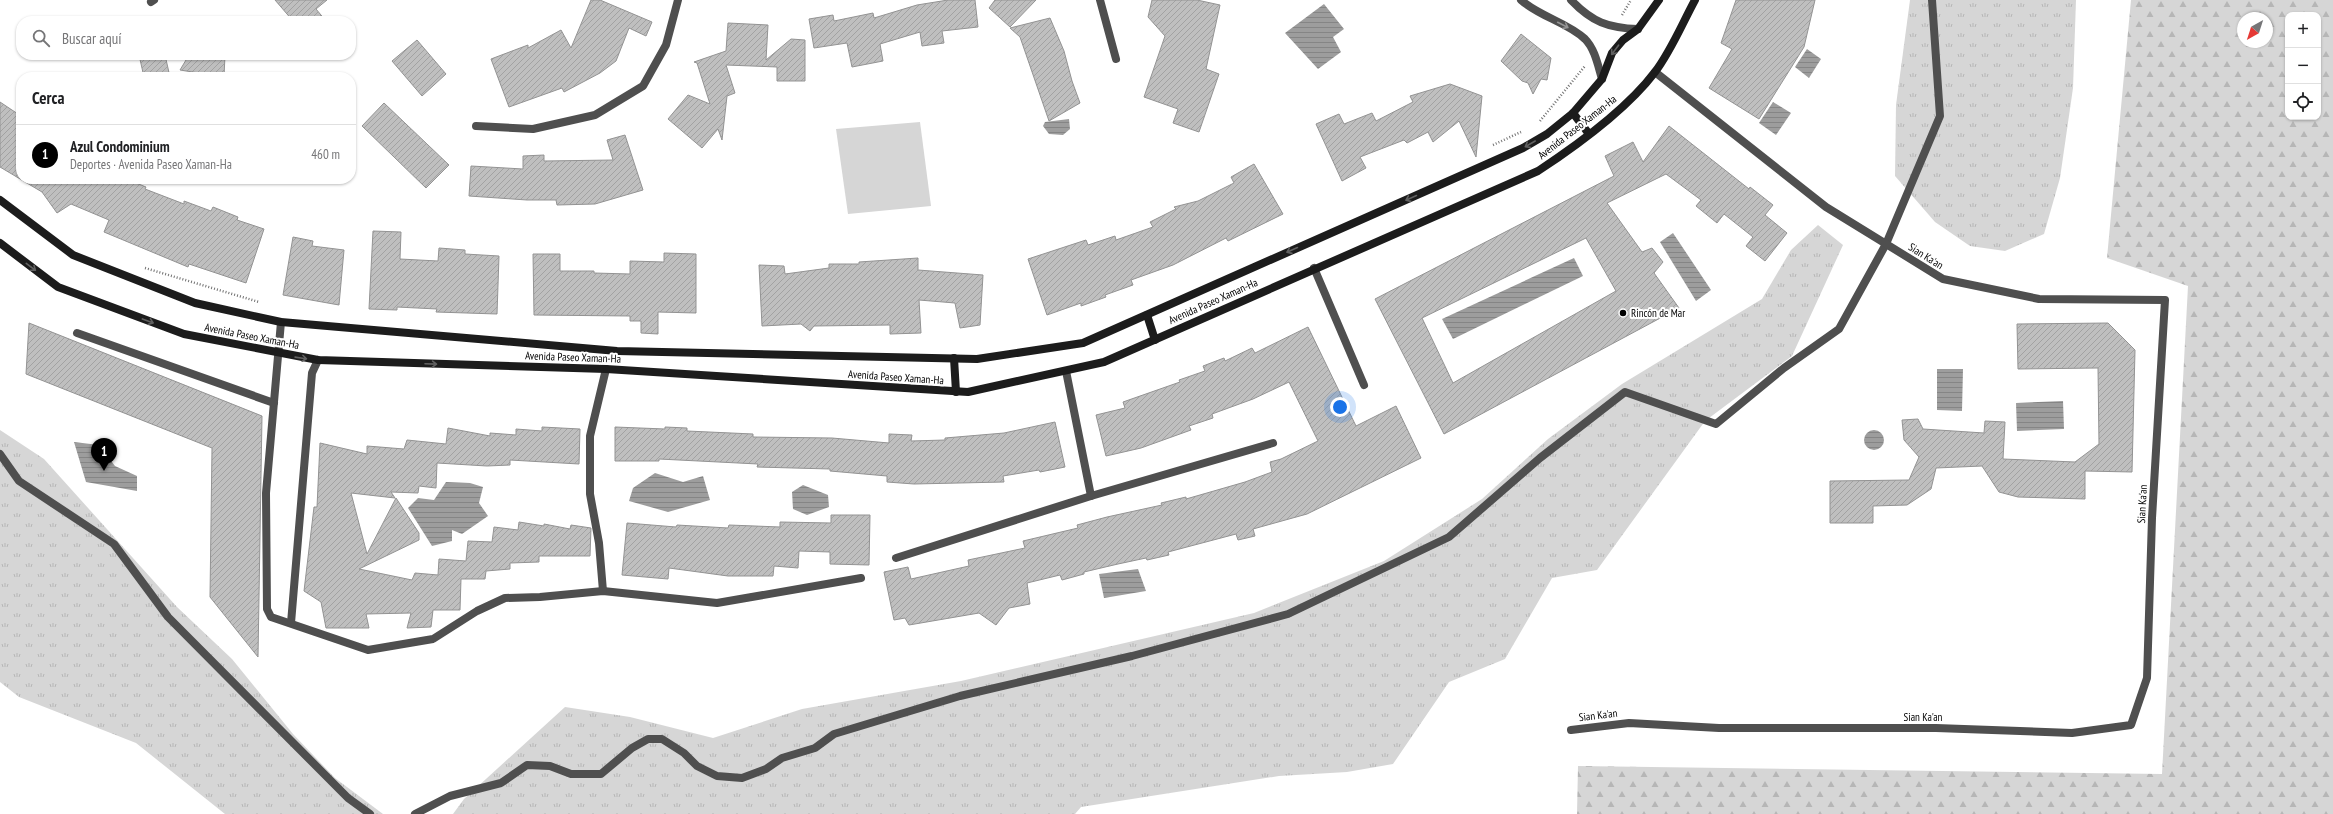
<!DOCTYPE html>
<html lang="es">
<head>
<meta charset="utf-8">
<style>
	:root { --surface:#fff; --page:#f2f2f2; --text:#202124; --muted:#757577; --line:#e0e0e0; --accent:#000 }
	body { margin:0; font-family:"PT Sans Narrow",sans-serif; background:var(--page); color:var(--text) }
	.controls { position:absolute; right:12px; top:12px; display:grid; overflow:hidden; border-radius:8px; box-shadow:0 1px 3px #0004 }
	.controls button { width:36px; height:36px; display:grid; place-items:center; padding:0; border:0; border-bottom:1px solid var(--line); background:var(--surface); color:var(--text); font:20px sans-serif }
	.compass { position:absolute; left:2237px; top:12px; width:36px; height:36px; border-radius:50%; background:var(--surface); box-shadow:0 1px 3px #0004; rotate:219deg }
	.you { position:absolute; left:1340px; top:407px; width:14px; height:14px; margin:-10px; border:3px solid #fff; border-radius:50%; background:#1a73e8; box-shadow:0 0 0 6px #1a73e833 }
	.badge { display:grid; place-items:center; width:26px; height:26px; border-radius:50%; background:var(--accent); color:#fff; font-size:13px; font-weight:700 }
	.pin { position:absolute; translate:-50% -33px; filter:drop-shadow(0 1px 2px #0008) }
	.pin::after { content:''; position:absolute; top:21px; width:14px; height:12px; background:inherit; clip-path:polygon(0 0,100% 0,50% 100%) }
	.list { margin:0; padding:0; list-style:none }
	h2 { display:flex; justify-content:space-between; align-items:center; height:52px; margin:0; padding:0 16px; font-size:17px }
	h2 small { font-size:13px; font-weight:400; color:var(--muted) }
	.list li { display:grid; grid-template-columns:26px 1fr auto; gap:12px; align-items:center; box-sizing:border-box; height:60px; padding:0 16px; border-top:1px solid var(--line) }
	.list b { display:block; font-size:15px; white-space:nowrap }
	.list p { margin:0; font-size:13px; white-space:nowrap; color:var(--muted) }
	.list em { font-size:13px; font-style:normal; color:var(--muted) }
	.icon { flex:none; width:22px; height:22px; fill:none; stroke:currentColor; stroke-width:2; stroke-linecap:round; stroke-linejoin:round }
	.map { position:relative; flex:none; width:2333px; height:814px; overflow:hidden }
	.search { position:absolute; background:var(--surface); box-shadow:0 1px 3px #0004; left:16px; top:16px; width:340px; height:44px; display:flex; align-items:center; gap:10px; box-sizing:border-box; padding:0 14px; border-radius:16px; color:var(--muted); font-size:15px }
	.panel { position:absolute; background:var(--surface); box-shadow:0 1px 3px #0004; left:16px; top:72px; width:340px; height:112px; border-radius:16px }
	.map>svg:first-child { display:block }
</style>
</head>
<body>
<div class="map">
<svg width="2333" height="814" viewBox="0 0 2333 814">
	<defs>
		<pattern id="grass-tufts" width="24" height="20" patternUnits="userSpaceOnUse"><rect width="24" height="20" fill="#d6d6d6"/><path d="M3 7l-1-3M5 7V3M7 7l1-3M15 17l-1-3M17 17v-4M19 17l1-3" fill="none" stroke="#b6b6b6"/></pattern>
		<pattern id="forest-firs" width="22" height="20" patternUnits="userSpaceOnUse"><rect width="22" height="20" fill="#d6d6d6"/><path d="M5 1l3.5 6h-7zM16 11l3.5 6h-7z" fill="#b6b6b6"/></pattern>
		<pattern id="water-rules" width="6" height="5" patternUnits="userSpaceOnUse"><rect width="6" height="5" fill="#9d9d9d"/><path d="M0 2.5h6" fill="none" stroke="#858585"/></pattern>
		<pattern id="building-hatch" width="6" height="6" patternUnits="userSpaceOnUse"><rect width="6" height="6" fill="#bfbfbf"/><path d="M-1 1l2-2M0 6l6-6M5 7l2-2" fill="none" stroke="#a2a2a2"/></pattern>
	</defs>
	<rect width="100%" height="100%" fill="#fff"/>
	<g fill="url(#grass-tufts)">
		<path d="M1910,0H2076L2073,88L2060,178L2044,234L2005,251L1970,246L1935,222L1895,176L1896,105Z"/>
		<path d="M1818,225L1843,245L1792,356L1705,421L1597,570L1552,578L1505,659L1449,682L1393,764L1347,772L1279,776L1081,807L1075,814H453L464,799L565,707L630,717L713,738L802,709L961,681L1254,613L1384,561L1482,499L1548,439L1622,384L1762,299L1791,250Z"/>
		<path d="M0,430L44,459L177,607L232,659L293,734L335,778L383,814H225L136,743L19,697L0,682Z"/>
	</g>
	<path fill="url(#forest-firs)" fill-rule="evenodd" d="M2131,0H2333V814H1577L1578,766L2162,774L2188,286L2107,258ZM2288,15H2318V117H2288ZM2243,18H2267V42H2243Z"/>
	<path fill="#d6d6d6" d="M920,122L931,206L848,214L836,129Z"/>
	<g fill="url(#water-rules)">
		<path d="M1324,4L1344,29L1333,37L1341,52L1318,69L1285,33Z"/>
		<path d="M1807,49L1821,59L1809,78L1795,67Z"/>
		<path d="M1773,102L1791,113L1776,135L1759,123Z"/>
		<path d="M1069,119L1070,129L1063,135L1049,134L1043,126L1045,122Z"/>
		<path d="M1673,233L1711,290L1696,301L1660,242Z"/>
		<path d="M1574,258L1583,276L1453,339L1442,319Z"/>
		<path d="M1937,369H1963L1962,411L1937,410Z"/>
		<path d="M2063,401L2064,429L2017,431L2016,403Z"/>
		<circle cx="1874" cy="440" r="10"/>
		<path d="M74,442L99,445L115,466L137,476V491L86,482Z"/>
		<path d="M655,473L683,482L703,476L710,500L668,512L629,501L633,488Z"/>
		<path d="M446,482L470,483L483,487L479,503L488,516L462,534L452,530V541L432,546L408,508L418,498L434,500Z"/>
		<path d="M803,485L828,495L829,507L807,515L793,509L792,492Z"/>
		<path d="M1138,569L1146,591L1104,598L1099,574Z"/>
	</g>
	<g fill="url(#building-hatch)" stroke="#939393" fill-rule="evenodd">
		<path d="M275,0H327L316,9L326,21H293Z"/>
		<path d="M591,0H600L652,22L646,36L629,28L616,61L600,73L564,92L562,88L509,107L491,59L528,45V48L561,30L571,48Z"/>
		<path d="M948,0H975L978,27L942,31L944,43L922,46L920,32L880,44L883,61L852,67L847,43L814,48L809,19L833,15L834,21L873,13L874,18L917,5Z"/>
		<path d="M995,0H1036L1010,27L989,8Z"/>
		<path d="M1152,0H1197L1220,5L1206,69L1219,74L1199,132L1173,123L1178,109L1144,97L1165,36L1148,17Z"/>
		<path d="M1736,0H1815L1804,47L1759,119L1709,88L1732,49L1721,43Z"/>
		<path d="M1050,18L1064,51L1072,81L1080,103L1049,121L1020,37L1010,28Z"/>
		<path d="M728,23L768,25L766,60L791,39L805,40V81H777V67L726,65L735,93L727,96L722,140L718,129L702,148L668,119L688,95L710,104L697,63L694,62L726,51Z"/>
		<path d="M1521,34L1551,58L1547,80L1541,79L1533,94L1528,83L1522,81L1501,61Z"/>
		<path d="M417,40L446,74L422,96L392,61Z"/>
		<path d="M139,55H165L170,77H144Z"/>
		<path d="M189,55H225L224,77L180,70Z"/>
		<path d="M1450,84L1482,96L1476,157L1459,121L1433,142L1428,132L1407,143L1404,140L1360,157L1366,168L1342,181L1316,124L1339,114L1344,124L1372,113L1376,121L1413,102L1410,96Z"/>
		<path d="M0,102L21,116V179H126L146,187L145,189L184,204V201L211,211L213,207L238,217L237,220L264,229L246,283L189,264L188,267L104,232L109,220L71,204L57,213L42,192L0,167Z"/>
		<path d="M384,103L449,165L426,188L362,126Z"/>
		<path d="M1669,126L1749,189L1750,187L1773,205L1765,215L1787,233L1765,261L1746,246L1753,237L1724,214L1717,223L1696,206L1701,200L1666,174L1607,203L1642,252L1652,248L1663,262L1654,273L1679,308L1444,434L1375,299L1614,176L1605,156L1633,142L1643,162ZM1586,238L1616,291L1453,383L1422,318Z"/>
		<path d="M625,135L643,190L595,204L557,205L556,200H527L469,196L471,166L523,169V156L544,155V161L613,160L607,140Z"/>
		<path d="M1254,164L1283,214L1228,241L1226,238L1173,265L1131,280L1133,285L1105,295L1106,297L1081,306V303L1047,315L1028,259L1086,240L1088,245L1115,236L1116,240L1153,227L1150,222L1176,209L1174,207L1198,201L1234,183L1231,177Z"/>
		<path d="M373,231L401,232L400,259L438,261L439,248L465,250V254L499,256L497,314L436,312L437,309L397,307V310L369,309Z"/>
		<path d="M293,237L313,241L312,246L344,250L339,305L283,295Z"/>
		<path d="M664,253L696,254V313L658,312V334L641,333V321H630V316L534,315L533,254H560V271H594V273L630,274V261L664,262Z"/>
		<path d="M918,258V270L983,275L980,325L960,328L955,303L919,300L921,333L890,334V325L814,326L810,331L801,324L762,326L759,265L784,266L785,274L829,268V264H859V262Z"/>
		<path d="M29,323L262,416L258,657L210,597L212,448L26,374Z"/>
		<path d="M2108,323L2135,350L2132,472L2085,471V499L2018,497L1999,492L1982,466L1936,468L1931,489L1907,505L1873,506V523H1830V481L1909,480L1919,457L1904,440L1902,420L1918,419L1923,429L1984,433L1985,421L2005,422L2003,459L2075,462L2099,444L2098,368L2018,369L2017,324Z"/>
		<path d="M1308,327L1356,426L1396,406L1421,458L1307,514L1253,529L1255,536L1238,540L1236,534L1168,552L1169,555L1147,560L1146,558L1118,564L1084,572V574L1062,580L1060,575L1027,583L1030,604L1009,608L996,625L979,613L909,625L905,618L894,620L884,572L908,567L911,579L969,566L968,560L1025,548L1023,541L1078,528L1077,525L1107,517L1162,505L1161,503L1186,497V499L1245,482L1272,472L1270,462L1281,459L1318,441L1289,382L1253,399L1212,414L1213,418L1189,426L1191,430L1141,448L1106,456L1096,415L1125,408L1123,402L1180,382L1179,380L1205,371L1203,366L1224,358L1225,361L1252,348L1255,353Z"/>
		<path d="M1055,422L1065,467L1040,472L1039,470L1003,476L1004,482L914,484L887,482V476L830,471V469L757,467L758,464L659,459V461H615V427L665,429V427L687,428V431L753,434V437L832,438L889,443V434L912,435L911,441L945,440V438L1004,433Z"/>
		<path d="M542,427L580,429L579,464L510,460V465L487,466L437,463L436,488L419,486L418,493L391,492L395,498L351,493L367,554L396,498L419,533V540L359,569L412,580L415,573L438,575L439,559L466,561L468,541L492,542L494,527L518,530L519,522L544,526V524L570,529L571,525L591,528L590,556H539V562L510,563V569L486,571L485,579H461L460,610H433L431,627L407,628L411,613L366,614L369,628H326L321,602L304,591L314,507H317L320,443L367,454V446L404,449L407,440L446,444L448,428L490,436V433L516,435V429L542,431Z"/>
		<path d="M831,515H870L869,565L830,564V552L799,551L798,568L774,566L773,576H728L669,568L668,579L622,575L627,523L676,527L677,525L728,528L729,525L780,527V522L831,523Z"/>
	</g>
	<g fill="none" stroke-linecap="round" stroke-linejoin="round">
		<g stroke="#717171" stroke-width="2.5" stroke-dasharray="1 2" stroke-linecap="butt">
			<path d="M1622,15L1631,0"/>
			<path d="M1540,121L1585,66"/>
			<path d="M1493,145L1521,132"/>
			<path d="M145,268L259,302"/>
		</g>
		<g stroke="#4f4f4f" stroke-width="8">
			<path d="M0,454L19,481L114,544L168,617L348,798L370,814"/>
			<path d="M415,814L450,796L501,783L527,765L550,766L571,774H601L632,748L648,739H662L684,753L697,766L717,776L742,778L766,769L782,758L815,748L834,734L960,696L1132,656L1288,614L1449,537L1540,458L1625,392L1716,424L1784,368L1839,329L1886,244L1940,116L1932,0"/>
		</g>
		<g stroke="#4f4f4f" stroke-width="8">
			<path d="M1100,0L1116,59"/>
			<path d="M1521,0C1540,17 1567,22 1585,39C1595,49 1598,66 1602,79"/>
			<path d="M1571,0C1592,22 1608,28 1638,29"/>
			<path d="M151,2L154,0"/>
			<path d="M476,126L533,129L595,115L643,86L666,45L678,0"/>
			<path d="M1314,268L1364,385"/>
			<path d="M281,322L266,493L267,609L271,617L368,650L433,639L477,611L505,598L540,597L603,591L717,603L861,578"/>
			<path d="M77,333L274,403"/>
			<path d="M1066,371L1091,496"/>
			<path d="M896,558L1091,496L1273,443"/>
			<path d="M603,591L599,543L590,494V436L606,369"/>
			<path d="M291,623L312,373L318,360"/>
			<path d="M1571,730L1629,723L1719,728H1936L2072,733L2131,725L2147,678L2152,518L2165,300L2039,299L1943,279L1826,207L1655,72"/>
		</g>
		<g stroke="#1c1c1c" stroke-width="8">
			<path d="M1573,113L1589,134"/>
			<path d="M0,200L73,255L195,303L281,322L617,351L977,359L1083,343L1523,148L1547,134L1573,113L1602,79L1612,53L1623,40L1638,29L1659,0"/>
			<path d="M0,243L58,287L184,334L318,360L606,369L968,392L1104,362L1538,171C1576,146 1627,109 1655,72C1671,51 1682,24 1695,0"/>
			<path d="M1147,315L1155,340"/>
			<path d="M954,358L956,392"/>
		</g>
	</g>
	<defs><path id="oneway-shaft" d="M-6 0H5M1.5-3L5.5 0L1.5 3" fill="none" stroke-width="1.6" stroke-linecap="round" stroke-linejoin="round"/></defs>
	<use stroke="#959595" href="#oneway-shaft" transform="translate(1563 25) rotate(27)"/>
	<g stroke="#606060">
		<use href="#oneway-shaft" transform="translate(1615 50) rotate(127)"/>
		<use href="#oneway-shaft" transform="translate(1530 144) rotate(150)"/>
		<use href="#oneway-shaft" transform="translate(1411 198) rotate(156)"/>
		<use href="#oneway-shaft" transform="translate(1292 250) rotate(156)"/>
		<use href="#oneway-shaft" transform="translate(31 267) rotate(37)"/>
		<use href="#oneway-shaft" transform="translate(148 321) rotate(20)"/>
		<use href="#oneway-shaft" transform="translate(301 358) rotate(8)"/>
		<use href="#oneway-shaft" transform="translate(431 364) rotate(2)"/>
	</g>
	<circle fill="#000" stroke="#fff" stroke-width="1.5" cx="1623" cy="313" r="4"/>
	<g text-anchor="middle" stroke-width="4" stroke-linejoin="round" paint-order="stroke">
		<g font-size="11" fill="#000" stroke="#fff">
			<text transform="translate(1577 127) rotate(-38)" y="4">Avenida Paseo Xaman-Ha</text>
			<text transform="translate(1926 256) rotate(32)" y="4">Sian Ka'an</text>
			<text transform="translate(1213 301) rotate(-24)" y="4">Avenida Paseo Xaman-Ha</text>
			<text transform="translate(252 336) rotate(11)" y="4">Avenida Paseo Xaman-Ha</text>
			<text transform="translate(573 357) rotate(2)" y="4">Avenida Paseo Xaman-Ha</text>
			<text transform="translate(896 377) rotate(4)" y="4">Avenida Paseo Xaman-Ha</text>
			<text transform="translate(2142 504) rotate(-87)" y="4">Sian Ka'an</text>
			<text transform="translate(1598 715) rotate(-7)" y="4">Sian Ka'an</text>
			<text x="1923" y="721">Sian Ka'an</text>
		</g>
		<g font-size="11" fill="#000" stroke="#fff" text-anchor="start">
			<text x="1631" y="317">Rincón de Mar</text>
		</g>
	</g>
</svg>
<div class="controls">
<button>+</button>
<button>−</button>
<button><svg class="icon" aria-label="locate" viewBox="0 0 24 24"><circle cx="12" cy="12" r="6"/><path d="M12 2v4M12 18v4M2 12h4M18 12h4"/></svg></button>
</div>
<svg class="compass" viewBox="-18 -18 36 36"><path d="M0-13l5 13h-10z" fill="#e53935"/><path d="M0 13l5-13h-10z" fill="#757577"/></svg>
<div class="you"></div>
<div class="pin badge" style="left:104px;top:471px">1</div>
<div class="search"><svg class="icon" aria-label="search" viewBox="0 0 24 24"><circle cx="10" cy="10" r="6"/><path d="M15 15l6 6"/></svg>Buscar aquí</div>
<section class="panel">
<h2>Cerca<small></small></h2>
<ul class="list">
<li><span class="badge">1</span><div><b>Azul Condominium</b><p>Deportes · Avenida Paseo Xaman-Ha</p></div><em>460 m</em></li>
</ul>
</section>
</div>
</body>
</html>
